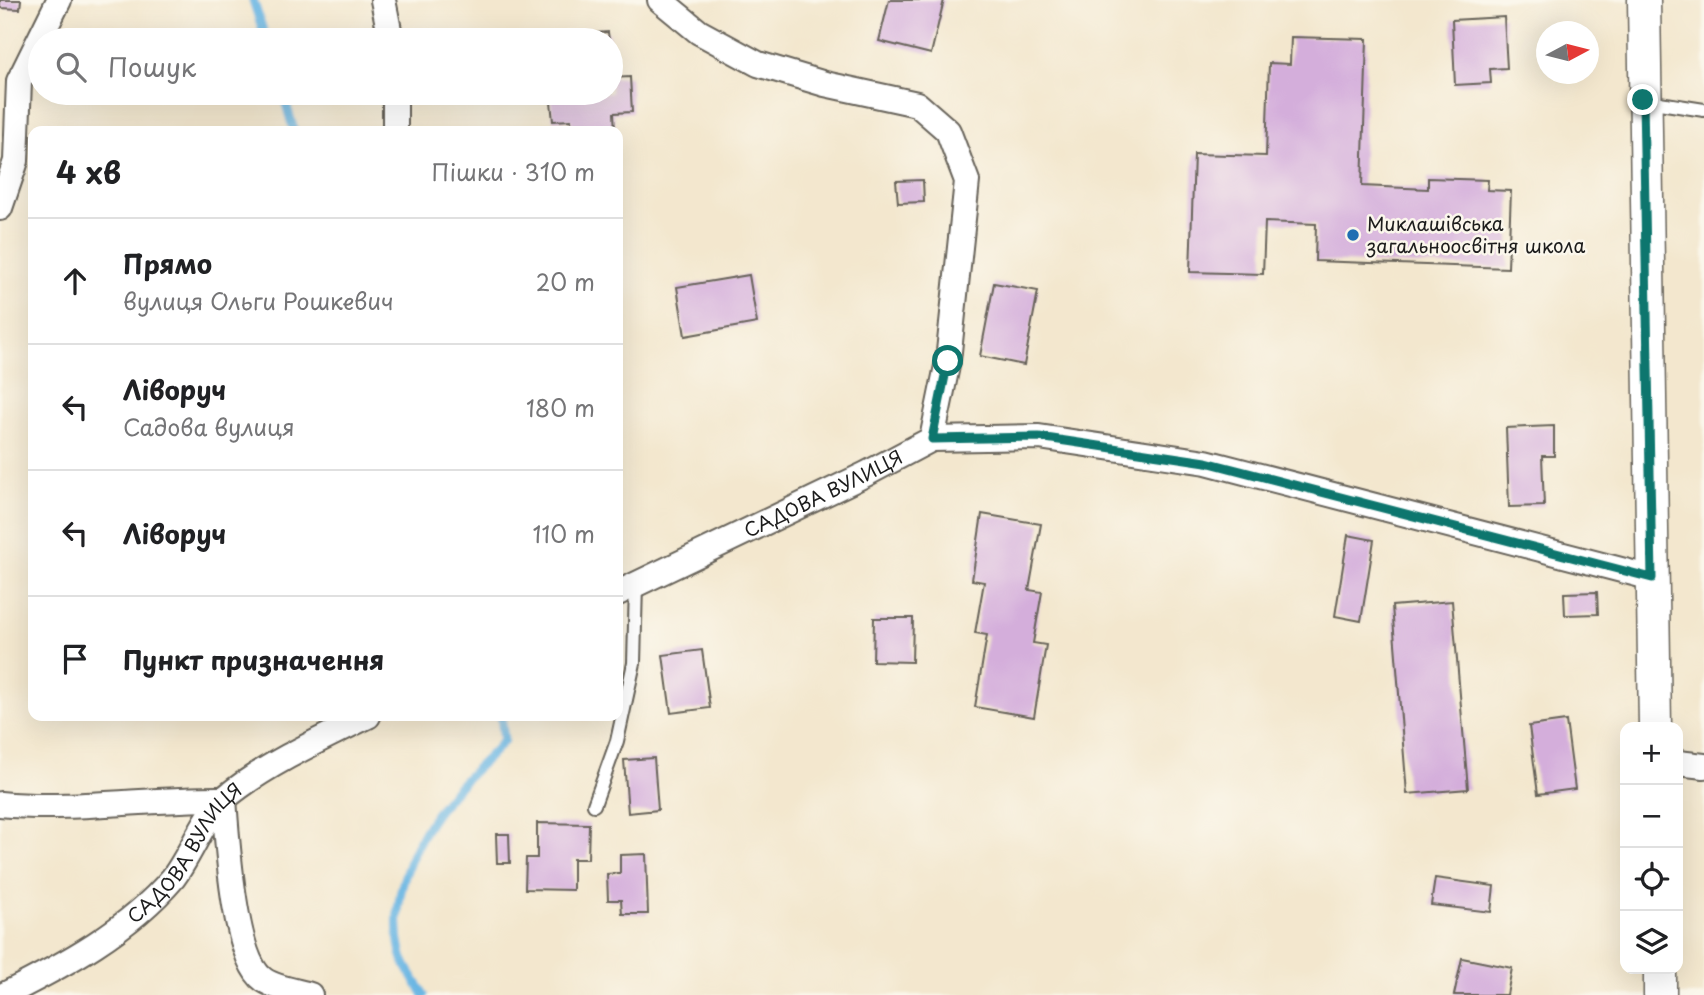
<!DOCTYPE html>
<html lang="uk">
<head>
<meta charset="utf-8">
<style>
	:root { --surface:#fff; --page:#f6f6f6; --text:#202124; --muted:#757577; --line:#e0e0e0 }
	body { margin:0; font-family:"Playpen Sans",sans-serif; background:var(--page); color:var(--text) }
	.controls { position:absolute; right:21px; bottom:21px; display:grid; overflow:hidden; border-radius:14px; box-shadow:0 7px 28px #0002 }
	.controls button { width:63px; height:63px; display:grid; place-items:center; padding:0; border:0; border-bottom:2px solid var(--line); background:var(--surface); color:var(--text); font:35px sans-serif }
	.compass { position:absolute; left:1536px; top:21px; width:63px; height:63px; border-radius:50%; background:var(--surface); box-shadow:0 7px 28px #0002; rotate:83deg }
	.stop { position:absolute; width:21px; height:21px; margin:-16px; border:5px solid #0f766e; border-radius:50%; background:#fff }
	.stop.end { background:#0f766e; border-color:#fff; box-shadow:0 2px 7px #0008 }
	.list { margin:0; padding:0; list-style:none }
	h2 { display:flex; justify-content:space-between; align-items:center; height:91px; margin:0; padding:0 28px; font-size:30px }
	h2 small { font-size:23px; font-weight:400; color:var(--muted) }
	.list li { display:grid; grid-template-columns:46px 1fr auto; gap:21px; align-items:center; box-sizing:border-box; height:126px; padding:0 28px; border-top:2px solid var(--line) }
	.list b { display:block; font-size:26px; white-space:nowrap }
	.list p { margin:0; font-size:23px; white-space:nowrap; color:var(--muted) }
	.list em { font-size:23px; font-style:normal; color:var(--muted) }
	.icon { flex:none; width:38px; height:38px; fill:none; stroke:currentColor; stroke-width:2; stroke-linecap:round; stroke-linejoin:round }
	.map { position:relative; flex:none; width:1704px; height:995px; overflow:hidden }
	.search { position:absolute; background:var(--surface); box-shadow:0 7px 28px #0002; left:28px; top:28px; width:595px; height:77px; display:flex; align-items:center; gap:18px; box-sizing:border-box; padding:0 24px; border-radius:38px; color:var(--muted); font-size:26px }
	.panel { position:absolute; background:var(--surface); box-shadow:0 7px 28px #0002; left:28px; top:126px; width:595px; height:595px; border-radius:14px }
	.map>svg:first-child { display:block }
</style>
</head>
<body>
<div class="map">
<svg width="1704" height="995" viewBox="0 0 1704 995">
	<rect width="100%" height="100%" fill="#fbf7ec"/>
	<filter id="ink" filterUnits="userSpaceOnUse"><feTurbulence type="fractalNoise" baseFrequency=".0143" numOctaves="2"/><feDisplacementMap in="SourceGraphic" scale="14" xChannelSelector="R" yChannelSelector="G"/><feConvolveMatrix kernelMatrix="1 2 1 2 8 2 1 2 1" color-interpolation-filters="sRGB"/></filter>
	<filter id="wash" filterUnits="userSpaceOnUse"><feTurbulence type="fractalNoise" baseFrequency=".00686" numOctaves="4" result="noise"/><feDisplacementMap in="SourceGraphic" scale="28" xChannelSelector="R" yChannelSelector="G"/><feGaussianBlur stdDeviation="1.57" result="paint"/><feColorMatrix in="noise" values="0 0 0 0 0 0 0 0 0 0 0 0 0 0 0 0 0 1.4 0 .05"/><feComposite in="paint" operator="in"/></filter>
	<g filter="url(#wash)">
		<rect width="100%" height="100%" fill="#f3e7ce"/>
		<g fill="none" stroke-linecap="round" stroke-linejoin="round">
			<g stroke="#69b6e3" stroke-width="9">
				<path d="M253,0L266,40"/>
				<path d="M283,93L294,131"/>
				<path d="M424,995C417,982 404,967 401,953C387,893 418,829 459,786C474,769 490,758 504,740L501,716"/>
			</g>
		</g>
		<g id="blocks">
			<g fill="#d4aedb">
				<path d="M0,0H21L20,9L0,8Z"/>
				<path d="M889,0H944L931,54L879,41Z"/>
				<path d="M1504,17L1507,68L1490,69L1491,83L1455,85L1452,20Z"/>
				<path d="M608,32L609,40H566L565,35Z"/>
				<path d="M1291,37L1367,39L1362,186L1428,189V178L1488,180L1487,190L1511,191L1508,268L1315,261L1316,224L1265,222L1263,274L1190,272L1194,154L1266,156L1269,63L1290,64Z"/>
				<path d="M630,77L632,112L614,113L615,131H572L571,120L553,121L550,93H611V78Z"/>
				<path d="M923,180L924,202L898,203L896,181Z"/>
				<path d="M749,275L757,323L685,336L677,287Z"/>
				<path d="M994,283L1038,291L1024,365L980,356Z"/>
				<path d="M1554,426V456H1542L1544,506L1509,507L1506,428Z"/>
				<path d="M982,514L1041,524L1029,590L1042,592L1033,643L1046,645L1034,717L975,707L987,635L975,633L984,582L972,580Z"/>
				<path d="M1348,535L1374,540L1361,621L1335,616Z"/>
				<path d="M1597,592L1598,614L1565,615L1564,593Z"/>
				<path d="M1452,601L1468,789L1407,794L1392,606Z"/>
				<path d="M874,618H913L912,662L873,661Z"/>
				<path d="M702,650L710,708L671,713L663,655Z"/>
				<path d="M1566,721L1575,789L1538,794L1529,726Z"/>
				<path d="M654,758L658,810L628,813L624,760Z"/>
				<path d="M537,823L589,824L588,859H573V890L525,889L526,858H537Z"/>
				<path d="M496,834H509L510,863H497Z"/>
				<path d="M646,854L648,914H622L621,900H608L607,874L620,873V855Z"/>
				<path d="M1435,878L1494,886L1491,912L1431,905Z"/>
				<path d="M1462,958L1512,968L1507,995H1454Z"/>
			</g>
		</g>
	</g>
	<g filter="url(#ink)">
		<use href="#blocks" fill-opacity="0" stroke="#67635a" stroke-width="2"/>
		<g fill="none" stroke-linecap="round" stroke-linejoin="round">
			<g stroke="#67635a" stroke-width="16">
				<g id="service">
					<path d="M1647,101L1704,110"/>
					<path d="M594,805L617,741L634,663L636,584"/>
				</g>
			</g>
			<g stroke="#67635a" stroke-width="28">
				<g id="minor">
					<path d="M383,0L391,40"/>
					<path d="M660,0L699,32L758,64L825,84L917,104L948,131L967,181L948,361L932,439"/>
					<path d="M395,131V93"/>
					<path d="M0,208L16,161L19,81L59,0"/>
					<path id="s1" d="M618,593L866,474L932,439L1039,437L1206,462L1652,578"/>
					<path d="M1678,763L1704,766"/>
					<path d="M0,804C74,811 149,798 224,799C227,836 233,959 264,980C276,988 296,991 310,995"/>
					<path id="s2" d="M4,995C64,965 129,930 173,878C191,855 204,816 225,798C263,766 323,738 368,716"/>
				</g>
			</g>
			<g stroke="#67635a" stroke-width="35">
				<g id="tertiary">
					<path d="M1644,0L1655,727"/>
					<path d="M1660,969V995"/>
				</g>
			</g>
			<use href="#service" stroke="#fff" stroke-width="12"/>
			<use href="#minor" stroke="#fff" stroke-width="24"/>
			<use href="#tertiary" stroke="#fff" stroke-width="32"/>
		</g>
	</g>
	<g fill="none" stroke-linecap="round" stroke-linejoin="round" filter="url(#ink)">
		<path stroke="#0f766e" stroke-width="9" d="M948,361L932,439L1039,437L1206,462L1652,578L1643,100"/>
	</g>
	<circle fill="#1f6fb2" stroke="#fbf7ec" stroke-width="2.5" cx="1353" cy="235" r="7"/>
	<g text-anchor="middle" stroke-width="5" stroke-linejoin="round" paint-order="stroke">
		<g font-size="19" fill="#1c1c1c" stroke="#fbf7ec" text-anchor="start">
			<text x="1367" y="231">Миклашівська<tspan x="1367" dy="22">загальноосвітня школа</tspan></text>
		</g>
		<g font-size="19" fill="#1c1c1c" stroke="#fbf7ec">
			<text dy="7" stroke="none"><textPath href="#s1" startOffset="228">САДОВА ВУЛИЦЯ</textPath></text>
			<text dy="7" stroke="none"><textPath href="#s2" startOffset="234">САДОВА ВУЛИЦЯ</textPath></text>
		</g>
	</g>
</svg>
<div class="controls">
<button>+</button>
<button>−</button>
<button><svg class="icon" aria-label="locate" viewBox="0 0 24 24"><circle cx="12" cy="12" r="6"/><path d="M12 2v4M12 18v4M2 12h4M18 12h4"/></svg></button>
<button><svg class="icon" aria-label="layers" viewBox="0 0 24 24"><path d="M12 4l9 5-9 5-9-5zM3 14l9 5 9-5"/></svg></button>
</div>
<svg class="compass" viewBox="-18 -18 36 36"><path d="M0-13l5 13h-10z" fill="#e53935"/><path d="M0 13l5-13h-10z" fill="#757577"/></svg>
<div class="stop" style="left:948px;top:361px"></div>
<div class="stop end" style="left:1643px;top:100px"></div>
<div class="search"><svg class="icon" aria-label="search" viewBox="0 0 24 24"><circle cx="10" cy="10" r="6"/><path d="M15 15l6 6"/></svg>Пошук</div>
<section class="panel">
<h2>4 хв<small>Пішки · 310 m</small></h2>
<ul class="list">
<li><svg class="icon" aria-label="ahead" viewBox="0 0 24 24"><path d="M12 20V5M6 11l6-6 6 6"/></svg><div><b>Прямо</b><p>вулиця Ольги Рошкевич</p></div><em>20 m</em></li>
<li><svg class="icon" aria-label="left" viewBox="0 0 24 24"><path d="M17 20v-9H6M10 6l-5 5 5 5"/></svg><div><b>Ліворуч</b><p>Садова вулиця</p></div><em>180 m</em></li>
<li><svg class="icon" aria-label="left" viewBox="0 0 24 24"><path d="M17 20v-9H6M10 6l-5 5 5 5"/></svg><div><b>Ліворуч</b></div><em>110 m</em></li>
<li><svg class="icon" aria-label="arrive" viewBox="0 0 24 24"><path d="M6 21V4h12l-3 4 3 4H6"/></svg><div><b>Пункт призначення</b></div></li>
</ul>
</section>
</div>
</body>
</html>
